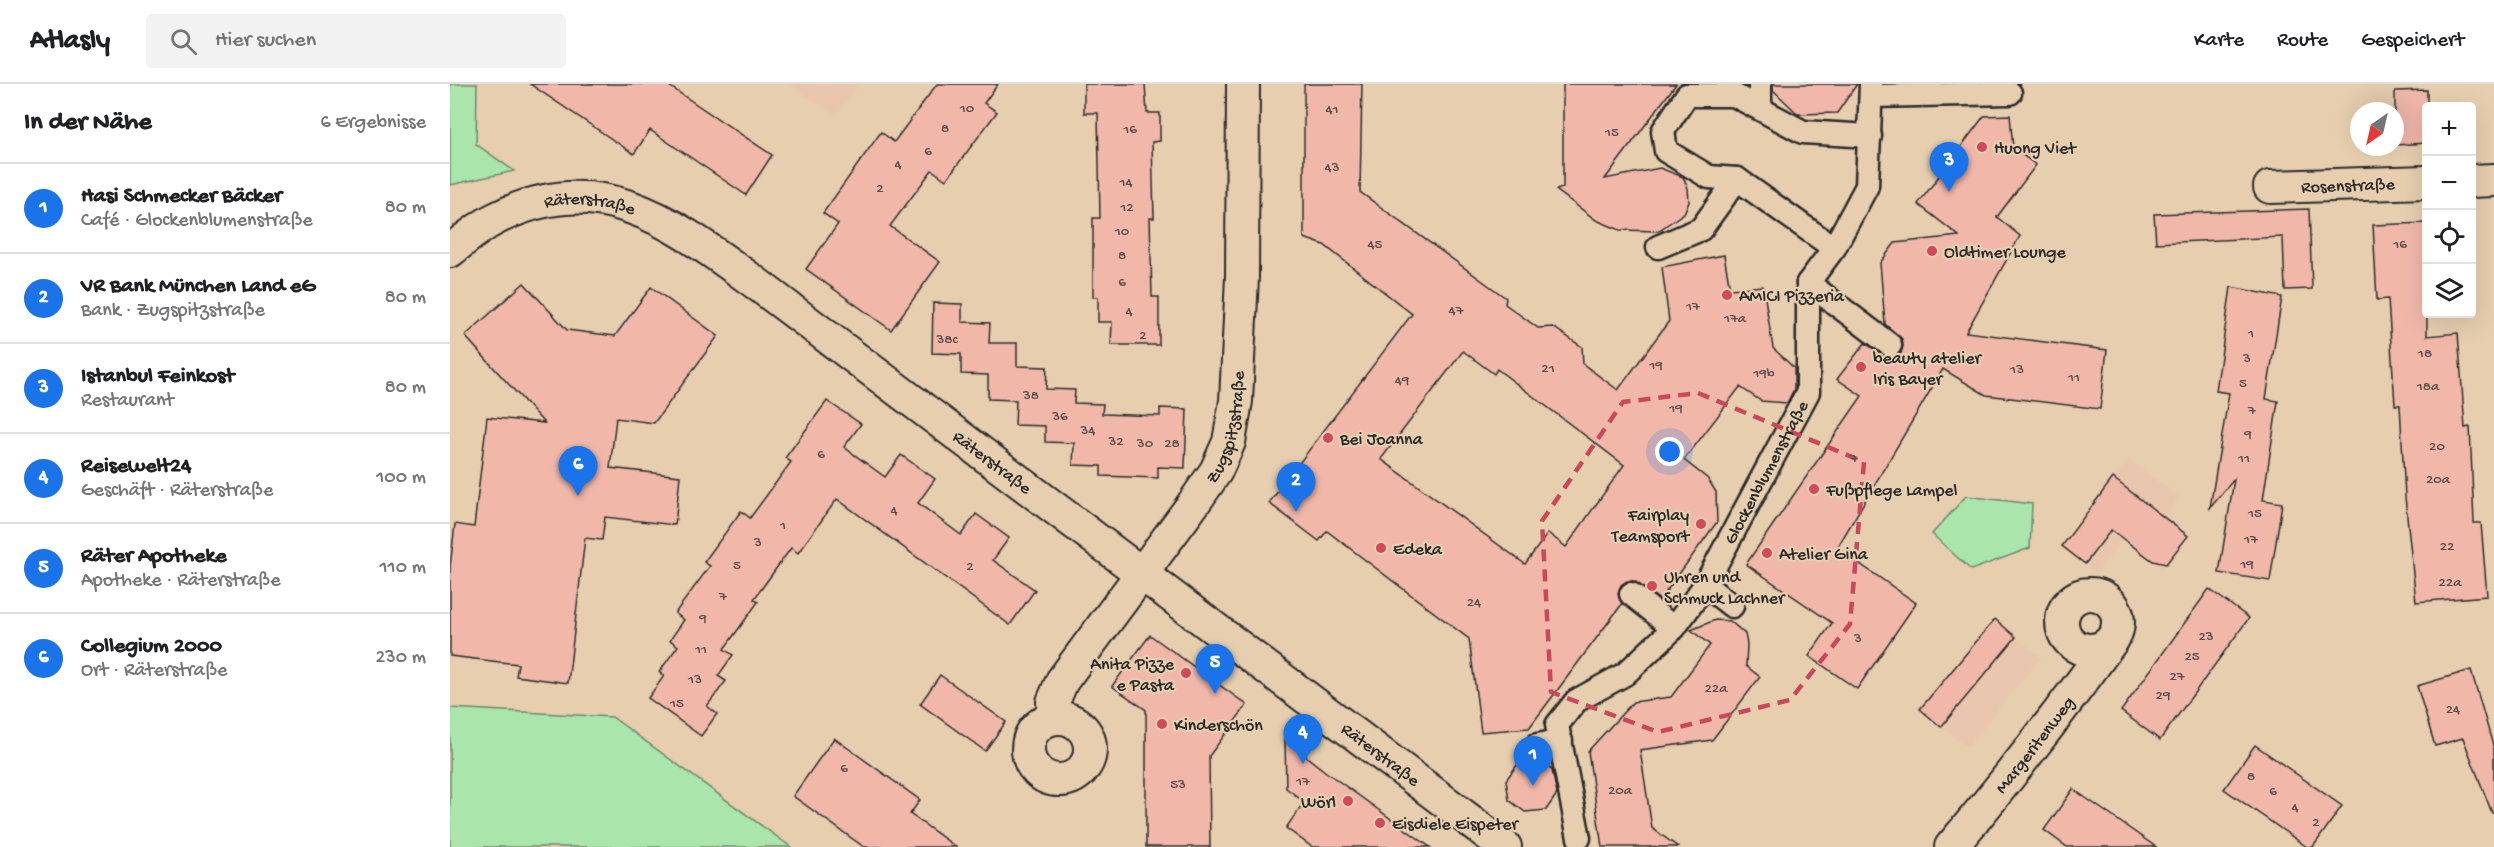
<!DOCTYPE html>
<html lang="de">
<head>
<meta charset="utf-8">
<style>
	:root { --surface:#fff; --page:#f2f2f2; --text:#202124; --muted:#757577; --line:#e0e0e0; --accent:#1a73e8 }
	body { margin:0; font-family:"Gochi Hand",sans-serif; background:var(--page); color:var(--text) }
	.controls { position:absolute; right:18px; top:18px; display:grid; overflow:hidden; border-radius:6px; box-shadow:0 6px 24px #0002 }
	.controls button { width:54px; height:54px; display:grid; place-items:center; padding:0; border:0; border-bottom:2px solid var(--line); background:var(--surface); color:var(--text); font:30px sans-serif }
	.compass { position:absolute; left:1900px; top:18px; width:54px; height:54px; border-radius:50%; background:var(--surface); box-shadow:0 6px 24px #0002; rotate:214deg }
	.you { position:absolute; left:1220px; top:368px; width:21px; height:21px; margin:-15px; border:4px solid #fff; border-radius:50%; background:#1a73e8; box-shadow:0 0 0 9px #1a73e833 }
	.badge { display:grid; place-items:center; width:39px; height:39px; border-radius:50%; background:var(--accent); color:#fff; font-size:20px; font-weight:700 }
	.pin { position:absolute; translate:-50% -50px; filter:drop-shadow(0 2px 3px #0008) }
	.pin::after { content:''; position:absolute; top:32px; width:21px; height:18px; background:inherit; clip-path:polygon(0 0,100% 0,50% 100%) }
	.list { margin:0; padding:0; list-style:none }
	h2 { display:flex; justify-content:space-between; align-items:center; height:78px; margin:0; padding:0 24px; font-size:26px }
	h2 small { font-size:20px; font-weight:400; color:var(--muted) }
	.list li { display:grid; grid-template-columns:39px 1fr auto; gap:18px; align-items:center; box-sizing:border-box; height:90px; padding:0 24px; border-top:2px solid var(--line) }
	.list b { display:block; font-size:22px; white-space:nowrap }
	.list p { margin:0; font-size:20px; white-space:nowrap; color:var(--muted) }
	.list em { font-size:20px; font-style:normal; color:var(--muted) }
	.icon { flex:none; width:33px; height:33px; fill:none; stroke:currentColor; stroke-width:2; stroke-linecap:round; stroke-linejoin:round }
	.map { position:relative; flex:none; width:2044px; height:763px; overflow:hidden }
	header { display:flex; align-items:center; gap:36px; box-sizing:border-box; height:84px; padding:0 30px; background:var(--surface); border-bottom:2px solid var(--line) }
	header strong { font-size:28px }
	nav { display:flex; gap:33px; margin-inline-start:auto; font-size:21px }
	.search { width:420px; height:54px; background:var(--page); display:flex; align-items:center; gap:15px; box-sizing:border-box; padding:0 21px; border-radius:6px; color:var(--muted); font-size:22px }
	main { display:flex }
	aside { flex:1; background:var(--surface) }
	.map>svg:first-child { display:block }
</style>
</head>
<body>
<header>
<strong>Atlasly</strong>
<div class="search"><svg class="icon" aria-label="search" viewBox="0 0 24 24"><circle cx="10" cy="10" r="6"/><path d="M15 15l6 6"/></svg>Hier suchen</div>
<nav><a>Karte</a><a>Route</a><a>Gespeichert</a></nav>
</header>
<main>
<aside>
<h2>In der Nähe<small>6 Ergebnisse</small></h2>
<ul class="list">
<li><span class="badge">1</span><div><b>Hasi Schmecker Bäcker</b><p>Café · Glockenblumenstraße</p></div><em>80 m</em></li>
<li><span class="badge">2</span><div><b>VR Bank München Land eG</b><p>Bank · Zugspitzstraße</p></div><em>80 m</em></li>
<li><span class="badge">3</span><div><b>Istanbul Feinkost</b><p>Restaurant</p></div><em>80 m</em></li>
<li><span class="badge">4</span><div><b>Reisewelt24</b><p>Geschäft · Räterstraße</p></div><em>100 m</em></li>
<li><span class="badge">5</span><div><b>Räter Apotheke</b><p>Apotheke · Räterstraße</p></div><em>110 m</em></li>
<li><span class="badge">6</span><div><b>Collegium 2000</b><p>Ort · Räterstraße</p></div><em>230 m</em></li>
</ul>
</aside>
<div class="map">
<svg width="2044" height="763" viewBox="0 0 2044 763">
	<rect width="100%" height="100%" fill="#e6ceaf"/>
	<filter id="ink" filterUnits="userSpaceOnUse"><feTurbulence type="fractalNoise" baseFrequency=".0167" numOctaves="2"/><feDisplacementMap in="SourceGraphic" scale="12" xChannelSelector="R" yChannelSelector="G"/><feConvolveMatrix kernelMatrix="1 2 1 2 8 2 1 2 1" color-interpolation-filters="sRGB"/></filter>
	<g filter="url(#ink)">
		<g fill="#e9c7ae">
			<path d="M339,0H409L386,32Z"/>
			<path d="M1678,375L1729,413L1715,434L1738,452L1712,485L1672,456L1647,489L1612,462Z"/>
			<path d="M1545,535L1591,574L1517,663L1470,625Z"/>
		</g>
		<g fill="#aae6ac" stroke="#6a886c" stroke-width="1.5">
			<path d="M0,0H27L26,60L64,87L0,101Z"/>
			<path d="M1516,412L1582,420L1580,464L1521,486L1482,450Z"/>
			<path d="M0,624L162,633L341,763H0Z"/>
		</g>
		<g fill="#f1b8aa" stroke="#2b2b2b" stroke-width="1.5" fill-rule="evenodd">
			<path d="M80,0H216L322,71L296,111L200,46L184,70Z"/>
			<path d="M487,0H548L534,19L547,28L496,96L482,86L440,142L490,178L441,246L356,185L388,140L373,129L431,48L444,58Z"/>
			<path d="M634,0H695L697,29H710V57L702,58L704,134H700L702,213H709V261H661L662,238H648V213H643V134H650L648,29H634Z"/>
			<path d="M854,0H912L910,108L1056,214L1055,220L1088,244L1103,243L1132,263L1133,280L1168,306L1219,237L1212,183L1274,171L1280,205L1313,202L1323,264L1344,284V305L1337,319L1311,317L1290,303L1234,376L1258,395L1266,408L1267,438L1210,516L1184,497H1177L1171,501L1168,509L1172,520L1079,644L1031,648L1019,555L877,447L869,457L819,419L962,230L874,161L854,154ZM1013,267L1044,290L1047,285L1174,381L1116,463L1098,449L1075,480L931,375Z"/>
			<path d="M1113,0H1226L1155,95L1210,84L1233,93L1238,104L1239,118L1234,129L1208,147L1170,146L1146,136L1106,106L1113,104Z"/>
			<path d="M1323,0H1407L1387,29L1348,30L1323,6Z"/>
			<path d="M1977,6V59L1945,61V7Z"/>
			<path d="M1560,31L1563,64L1586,81L1547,133L1570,152L1516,248L1657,266L1650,325L1536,311L1493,285L1387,464L1466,519L1407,605L1359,572L1382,539L1296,480L1412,312L1387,295L1415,259L1438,274H1445L1451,269L1453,262L1452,255L1435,240L1430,179L1445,159L1509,152L1468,120L1534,32Z"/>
			<path d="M1859,125L1862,205L1835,206L1833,153L1706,159L1704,130Z"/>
			<path d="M1977,139V252L2008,249L2015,344L2020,343L2024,439H2031L2037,512L1966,518L1955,413L1950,321H1945L1938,215L1927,216L1923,141Z"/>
			<path d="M74,199L117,246L165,252L201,203L268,252L204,339L166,334L160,384L230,392L225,441L155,433L152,456L135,454L118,599L66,592L68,580L0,572V483L5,440L24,443L37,333L94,339L15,252Z"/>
			<path d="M1781,203L1832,213L1816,315L1828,317L1813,416L1832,419L1820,497L1769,489L1784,395L1760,424L1779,309L1766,307Z"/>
			<path d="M483,219L512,220V238L540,239L539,259H567V282L597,283L596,305L625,306L624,319L653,320L652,330L710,332V324L737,325L735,384L708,383V394L651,392V382L623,381L624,359L595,358V342L565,341L566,316L538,315V291L511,290V270L482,269Z"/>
			<path d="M377,317L411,340L394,363L435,393L451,371L485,395L468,419L511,451L526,430L559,454L543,476L585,506L560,541L387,415L348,469L341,464L304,515L308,518L274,565L283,571L268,592L276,597L257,622L267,630L251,652L198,614L214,592L209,588L228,562L220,556L234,536L225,529L260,482L254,478L291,427L300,434L341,378L335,374Z"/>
			<path d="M1663,394L1738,452L1716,480L1703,477L1661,446L1635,480L1612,462Z"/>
			<path d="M1759,505L1799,534L1710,656L1671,627Z"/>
			<path d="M1545,535L1566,553L1491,643L1470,625Z"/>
			<path d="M1265,536L1280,537L1295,550L1297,560L1296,582L1310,593L1262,656L1190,666L1202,744L1228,763H1152L1138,667L1183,618L1221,613L1260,561L1241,546Z"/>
			<path d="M700,551L797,621L759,672L760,763H696V626L662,602Z"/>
			<path d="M2021,586L2044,665V729H2042L2013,654L1985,662L1967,602Z"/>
			<path d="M490,591L556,638L535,667L470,620Z"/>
			<path d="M384,654L470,716L460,730L506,763H414L343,712Z"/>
			<path d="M835,656L876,688L980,763H862L836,744L854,718L836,704Z"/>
			<path d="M1805,661L1892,722L1863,763H1857L1774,705Z"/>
			<path d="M1076,669L1102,686L1107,710L1096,726L1075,728L1059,716L1056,696Z"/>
			<path d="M1623,705L1646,721L1706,763H1617L1594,746Z"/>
		</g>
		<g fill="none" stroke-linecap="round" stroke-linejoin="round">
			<g stroke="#2b2b2b" stroke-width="27">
				<g id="pedestrian">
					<path d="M1310,0V24"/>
					<path d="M1422,12L1560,9"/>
					<path d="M1287,95L1259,93L1216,67L1213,47L1237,11H1284L1353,48L1420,52"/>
					<path d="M1208,163L1251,145L1287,95L1384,164"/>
					<path d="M1358,199L1440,261"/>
					<path d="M1255,501L1282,522"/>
					<path d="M1181,510L1224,544"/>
					<path d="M1087,661L1111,657"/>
					<path id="s1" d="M1129,754L1107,641L1126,617L1175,590L1224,544L1255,501L1358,308V199L1384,164L1417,102L1421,0"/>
				</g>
			</g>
			<g stroke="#2b2b2b" stroke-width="36">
				<g id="minor">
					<path d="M2022,97L2044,96"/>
					<path id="s2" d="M1820,103L1976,98"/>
					<path id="s3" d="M0,167C14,156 29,143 45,135C148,82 220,137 303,197L1055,763"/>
					<circle cx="1640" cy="538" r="28"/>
					<path id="s4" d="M604,634L603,618L612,597L741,423L766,387L779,358L786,317L792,193L793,0"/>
					<circle cx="609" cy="665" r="31"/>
					<path id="s5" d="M1501,763C1558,696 1611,627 1663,555"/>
				</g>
			</g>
			<use href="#pedestrian" stroke="#e6ceaf" stroke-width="22"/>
			<use href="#minor" stroke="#e6ceaf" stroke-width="32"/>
		</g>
	</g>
	<path fill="none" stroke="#c94859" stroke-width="4.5" stroke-dasharray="12 8" stroke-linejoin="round" d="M1248,309L1414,378L1400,540L1340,616L1208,648L1101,608L1092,437L1173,318Z"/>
	<g fill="#d1495b" stroke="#e6ceaf" stroke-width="2">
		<circle cx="1532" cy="63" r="6"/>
		<circle cx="1482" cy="167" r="6"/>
		<circle cx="1277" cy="211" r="6"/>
		<circle cx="1411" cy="283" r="6"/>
		<circle cx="878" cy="354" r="6"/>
		<circle cx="1364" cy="405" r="6"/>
		<circle cx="1251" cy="440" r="6"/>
		<circle cx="931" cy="464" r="6"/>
		<circle cx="1317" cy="469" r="6"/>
		<circle cx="1202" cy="502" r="6"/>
		<circle cx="736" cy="589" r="6"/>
		<circle cx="712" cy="640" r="6"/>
		<circle cx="898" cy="717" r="6"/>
		<circle cx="930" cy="739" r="6"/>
	</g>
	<g text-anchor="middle" stroke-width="4.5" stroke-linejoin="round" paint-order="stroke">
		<g font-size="15" fill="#5c4e4b">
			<text x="517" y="28">10</text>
			<text x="882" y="29">41</text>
			<text x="495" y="48">8</text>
			<text x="680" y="49">16</text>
			<text x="1162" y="52">15</text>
			<text x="478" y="71">6</text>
			<text x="448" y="84">4</text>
			<text x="882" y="87">43</text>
			<text x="676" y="102">14</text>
			<text x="430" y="108">2</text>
			<text x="677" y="127">12</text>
			<text x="672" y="151">10</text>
			<text x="925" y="164">45</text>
			<text x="1950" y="164">16</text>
			<text x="672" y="175">8</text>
			<text x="672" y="202">6</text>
			<text x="1243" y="226">17</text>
			<text x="1006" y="230">47</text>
			<text x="679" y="231">4</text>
			<text x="1285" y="238">17a</text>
			<text x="1801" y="253">1</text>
			<text x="693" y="255">2</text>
			<text x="497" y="259">38c</text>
			<text x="1975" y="273">18</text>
			<text x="1797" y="278">3</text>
			<text x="1206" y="285">19</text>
			<text x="1098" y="288">21</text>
			<text x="1567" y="289">13</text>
			<text x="1314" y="293">19b</text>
			<text x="1624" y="297">11</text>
			<text x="952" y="300">49</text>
			<text x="1793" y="303">5</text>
			<text x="1978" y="306">18a</text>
			<text x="581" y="315">38</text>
			<text x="1226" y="328">19</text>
			<text x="1802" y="330">7</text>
			<text x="610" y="336">36</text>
			<text x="638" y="350">34</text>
			<text x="1798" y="354">9</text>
			<text x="666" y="361">32</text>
			<text x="695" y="363">30</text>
			<text x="722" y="363">28</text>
			<text x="1987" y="366">20</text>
			<text x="371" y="374">6</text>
			<text x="1404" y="378">7</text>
			<text x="1794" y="378">11</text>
			<text x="1988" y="399">20a</text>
			<text x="444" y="430">4</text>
			<text x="1805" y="433">15</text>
			<text x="333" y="445">1</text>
			<text x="1801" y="459">17</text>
			<text x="308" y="462">3</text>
			<text x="1997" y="466">22</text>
			<text x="1797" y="484">19</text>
			<text x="287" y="485">5</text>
			<text x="520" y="486">2</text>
			<text x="2000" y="502">22a</text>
			<text x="273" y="516">7</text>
			<text x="1024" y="522">24</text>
			<text x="253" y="538">9</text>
			<text x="1756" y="556">23</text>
			<text x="1408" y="558">3</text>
			<text x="251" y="569">11</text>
			<text x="1742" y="576">25</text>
			<text x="1727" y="596">27</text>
			<text x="245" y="599">13</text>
			<text x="1266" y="608">22a</text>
			<text x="1713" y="615">29</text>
			<text x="227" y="623">15</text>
			<text x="2003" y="629">24</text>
			<text x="394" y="688">6</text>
			<text x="1801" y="696">8</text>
			<text x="853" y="701">17</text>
			<text x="728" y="704">53</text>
			<text x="1170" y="710">20a</text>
			<text x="1823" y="711">6</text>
			<text x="1845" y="727">4</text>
			<text x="1866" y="742">2</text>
		</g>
		<g font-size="18" fill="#2b2b2b" stroke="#e6ceaf" text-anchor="start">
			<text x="1544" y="69">Huong Viet</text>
			<text x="1494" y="173">Oldtimer Lounge</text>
			<text x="1289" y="217">AMICI Pizzeria</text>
			<text x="1423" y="279">beauty atelier<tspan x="1423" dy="21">Iris Bayer</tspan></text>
			<text x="890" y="360">Bei Joanna</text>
			<text x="1376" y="411">Fußpflege Lampel</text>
			<text x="1239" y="436" text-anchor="end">Fairplay<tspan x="1239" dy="21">Teamsport</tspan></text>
			<text x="943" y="470">Edeka</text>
			<text x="1329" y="475">Atelier Gina</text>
			<text x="1214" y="498">Uhren und<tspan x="1214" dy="21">Schmuck Lachner</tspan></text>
			<text x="724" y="585" text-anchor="end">Anita Pizze<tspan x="724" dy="21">e Pasta</tspan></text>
			<text x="724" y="646">Kinderschön</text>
			<text x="886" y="723" text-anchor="end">Wörl</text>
			<text x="942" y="745">Eisdiele Eispeter</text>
		</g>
		<g font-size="18" fill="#2b2b2b" stroke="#e6ceaf">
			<text dy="6" stroke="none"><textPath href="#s2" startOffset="78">Rosenstraße</textPath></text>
			<text dy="6" stroke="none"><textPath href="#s3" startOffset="154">Räterstraße</textPath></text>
			<text dy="6" stroke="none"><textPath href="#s4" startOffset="345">Zugspitzstraße</textPath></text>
			<text dy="6" stroke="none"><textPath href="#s3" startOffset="639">Räterstraße</textPath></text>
			<text dy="6" stroke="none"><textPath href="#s1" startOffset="450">Glockenblumenstraße</textPath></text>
			<text dy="6" stroke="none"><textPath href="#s5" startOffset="132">Margeritenweg</textPath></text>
			<text dy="6" stroke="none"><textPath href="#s3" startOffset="1125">Räterstraße</textPath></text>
		</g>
	</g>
</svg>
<div class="controls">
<button>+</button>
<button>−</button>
<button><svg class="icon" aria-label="locate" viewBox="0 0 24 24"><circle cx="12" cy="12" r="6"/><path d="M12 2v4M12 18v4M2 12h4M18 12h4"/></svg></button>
<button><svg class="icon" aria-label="layers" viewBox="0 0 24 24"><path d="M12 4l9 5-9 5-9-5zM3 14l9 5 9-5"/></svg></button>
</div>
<svg class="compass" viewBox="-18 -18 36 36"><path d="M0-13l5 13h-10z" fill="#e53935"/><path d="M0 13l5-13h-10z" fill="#757577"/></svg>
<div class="you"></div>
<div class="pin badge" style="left:1083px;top:702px">1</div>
<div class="pin badge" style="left:846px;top:428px">2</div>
<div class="pin badge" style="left:1499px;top:108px">3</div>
<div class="pin badge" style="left:853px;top:680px">4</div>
<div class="pin badge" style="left:765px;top:610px">5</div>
<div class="pin badge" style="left:128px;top:412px">6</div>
</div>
</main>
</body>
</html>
